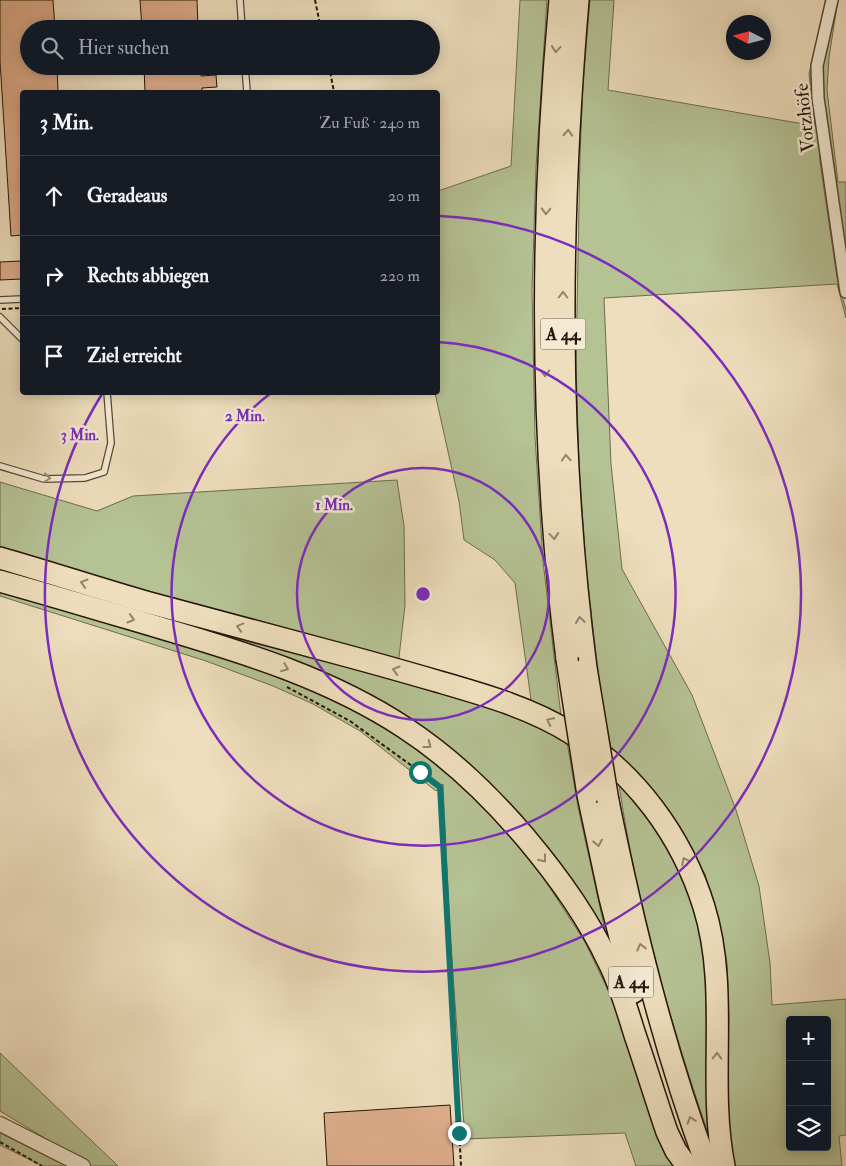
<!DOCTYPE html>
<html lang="de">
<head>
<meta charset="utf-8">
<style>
	:root { --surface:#171b24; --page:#20242c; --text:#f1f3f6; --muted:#9ea1a6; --line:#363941 }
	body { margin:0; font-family:"IM FELL Double Pica",serif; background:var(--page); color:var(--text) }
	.controls { position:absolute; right:15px; bottom:15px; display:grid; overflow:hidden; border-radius:5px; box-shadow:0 2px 12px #0003 }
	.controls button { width:45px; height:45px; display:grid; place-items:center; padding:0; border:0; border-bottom:1px solid var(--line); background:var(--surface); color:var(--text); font:25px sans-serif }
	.compass { position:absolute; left:726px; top:15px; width:45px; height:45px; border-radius:50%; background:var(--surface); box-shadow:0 2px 12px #0003; rotate:276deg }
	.stop { position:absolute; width:15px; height:15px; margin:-11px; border:4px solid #0f766e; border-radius:50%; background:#fff }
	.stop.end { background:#0f766e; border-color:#fff; box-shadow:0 1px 5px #0008 }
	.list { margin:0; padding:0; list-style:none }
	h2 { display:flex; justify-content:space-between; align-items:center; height:65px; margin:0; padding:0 20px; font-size:21px }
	h2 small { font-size:16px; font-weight:400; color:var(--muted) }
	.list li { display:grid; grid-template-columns:32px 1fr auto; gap:15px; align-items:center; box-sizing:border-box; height:80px; padding:0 20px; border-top:1px solid var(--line) }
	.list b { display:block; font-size:19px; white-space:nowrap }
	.list em { font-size:16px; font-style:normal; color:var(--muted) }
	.icon { flex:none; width:28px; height:28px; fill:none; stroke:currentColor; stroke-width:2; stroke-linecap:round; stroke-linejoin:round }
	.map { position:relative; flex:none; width:846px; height:1166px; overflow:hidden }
	.search { position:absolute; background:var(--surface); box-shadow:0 2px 12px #0003; left:20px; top:20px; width:420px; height:55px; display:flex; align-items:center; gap:12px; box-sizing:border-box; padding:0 18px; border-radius:28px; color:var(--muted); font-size:19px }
	.panel { position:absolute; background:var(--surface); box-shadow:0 2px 12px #0003; left:20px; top:90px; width:420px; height:305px; border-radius:5px }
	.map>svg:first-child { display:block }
</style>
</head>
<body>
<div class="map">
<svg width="846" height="1166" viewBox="0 0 846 1166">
	<rect width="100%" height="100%" fill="#eedebd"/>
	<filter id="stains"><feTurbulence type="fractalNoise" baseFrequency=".004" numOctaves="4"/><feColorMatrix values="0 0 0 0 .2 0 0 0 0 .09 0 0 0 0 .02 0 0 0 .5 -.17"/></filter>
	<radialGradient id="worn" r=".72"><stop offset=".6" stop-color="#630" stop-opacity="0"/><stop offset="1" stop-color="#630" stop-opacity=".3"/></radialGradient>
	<g fill="#b5c294" stroke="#6c6c4e" fill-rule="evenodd">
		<path d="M520,0H547L536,167L532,290L535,437L543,561L561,716L532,707L515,583L495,560L464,540L459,501L435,393L438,392V191L511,166Z"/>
		<path d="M590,0H614L608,90L815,126L809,74L826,0L814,65L818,131L820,162L837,277L846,310V318L837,284L604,298L611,464L622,569L692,695L736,810L759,886L770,963L772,1005L846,999V1135L839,1136L842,1166H729L726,1151L729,1017L727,963L719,924L705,874L674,821L613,759L602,701L596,655L586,567L579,467L576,363L580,155L583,85ZM790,1020H827V1147H790Z"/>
		<path d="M836,0H838L829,57L827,90L838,182H846V265L820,92V71Z"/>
		<path d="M397,480L404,526L405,605L398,666L5,550L0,547V482L97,511L133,496Z"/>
		<path d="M0,587L265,664L368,716L413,746L459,783L506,827L539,871L585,942L618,1011L673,1166H636L625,1133L465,1139L450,935L443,784L436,791L360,731L313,704L273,686L206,661L0,596Z"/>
		<path d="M240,636L484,706L537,726L567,742L578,807L610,953L502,804L306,666L239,640Z"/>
		<path d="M619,785C662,831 691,883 703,945C709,973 707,1004 707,1033C707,1067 708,1102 709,1136C670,1022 637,905 619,785Z"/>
		<path d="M0,1053L118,1166H91L0,1111Z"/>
		<path d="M0,1133L66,1166H43L0,1145Z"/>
	</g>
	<g fill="#ddac8a" stroke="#241608">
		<path d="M0,0H53L55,29H29V66H57L58,92H22V235L11,236L0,61Z"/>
		<path d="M140,0H197L198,29H142Z"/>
		<path d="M144,66H201V76L216,75L217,87L202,88V92H145Z"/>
		<path d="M22,261V279L0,280V262Z"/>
		<path d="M450,1105L454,1166H327L324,1113Z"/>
	</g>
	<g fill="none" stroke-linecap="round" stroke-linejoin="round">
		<g stroke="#564835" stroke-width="8">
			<g id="service">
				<path d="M240,0L242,29"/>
				<path d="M245,66L247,92"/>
				<path d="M0,300L22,299"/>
				<path d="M0,317L22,339"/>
				<path d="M0,466L44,479L85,478L104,472L111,443L107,392"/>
			</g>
		</g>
		<g stroke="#564835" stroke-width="14">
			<path id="minor" d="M832,0L817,66L818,98L846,292"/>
		</g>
		<g stroke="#564835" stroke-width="16">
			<path id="tertiary" d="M0,1124L83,1166"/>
		</g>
		<g stroke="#241608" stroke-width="24">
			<g id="motorway">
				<path d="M560,0C540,220 539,440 567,659"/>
				<path d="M578,0C559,225 557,444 586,668"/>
				<path d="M0,558C49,572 97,588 146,602C205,618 265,634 325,650C363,660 402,671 440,682C485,695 531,708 571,733C635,772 682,836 704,907C730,991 707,1080 724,1166"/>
				<path d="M0,581C54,596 107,612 161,628C246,653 331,679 405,728C451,758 490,796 525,837C557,875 587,916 608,961C620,984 627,1010 635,1035C646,1067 656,1100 667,1132L676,1151L687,1166"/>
				<path d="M588,795L610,898L634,992"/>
				<path d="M608,801C633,924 663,1047 707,1166"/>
			</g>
		</g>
		<g stroke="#241608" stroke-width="2" stroke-dasharray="4 2.5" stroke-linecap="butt">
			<path d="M315,0L321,29"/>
			<path d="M329,66L334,92"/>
			<path d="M2,309L22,308"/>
			<path d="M287,687L350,721L441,787L461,1166"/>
			<path d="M0,1142L42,1166"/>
		</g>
		<use href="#service" stroke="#f4ead4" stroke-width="5.5"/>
		<use href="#minor" stroke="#f4ead4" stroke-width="11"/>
		<use href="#tertiary" stroke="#f4ead4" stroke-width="14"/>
		<use href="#motorway" stroke="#eedebd" stroke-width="21"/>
		<g stroke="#241608" stroke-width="24" stroke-linecap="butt">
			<g id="motorway-bridge">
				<path d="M567,659L588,795"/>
				<path d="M586,668L608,801"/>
			</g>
		</g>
		<use href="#motorway-bridge" stroke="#eedebd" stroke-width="21"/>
	</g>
	<defs><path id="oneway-chevron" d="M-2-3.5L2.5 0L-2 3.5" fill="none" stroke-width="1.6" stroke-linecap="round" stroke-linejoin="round" transform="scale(1.25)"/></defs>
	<g stroke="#93846c">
		<use href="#oneway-chevron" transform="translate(556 49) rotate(95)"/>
		<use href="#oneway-chevron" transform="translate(568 133) rotate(-87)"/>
		<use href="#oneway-chevron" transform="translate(546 211) rotate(92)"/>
		<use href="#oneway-chevron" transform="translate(563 295) rotate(-90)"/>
		<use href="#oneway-chevron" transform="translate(545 373) rotate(89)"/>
		<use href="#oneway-chevron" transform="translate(566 458) rotate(-93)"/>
		<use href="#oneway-chevron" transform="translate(554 536) rotate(85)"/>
		<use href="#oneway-chevron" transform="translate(84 583) rotate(-164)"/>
		<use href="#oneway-chevron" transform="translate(131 619) rotate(17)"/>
		<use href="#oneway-chevron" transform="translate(580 620) rotate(-97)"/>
		<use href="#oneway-chevron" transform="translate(240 627) rotate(-165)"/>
		<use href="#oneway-chevron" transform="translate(285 668) rotate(22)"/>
		<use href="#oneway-chevron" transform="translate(396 670) rotate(-164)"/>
		<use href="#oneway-chevron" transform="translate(550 721) rotate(-154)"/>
		<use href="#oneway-chevron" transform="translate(428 745) rotate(37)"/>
		<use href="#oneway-chevron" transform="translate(598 843) rotate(79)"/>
		<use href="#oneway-chevron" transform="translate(543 859) rotate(52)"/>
		<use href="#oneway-chevron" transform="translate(685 861) rotate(-115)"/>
		<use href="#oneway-chevron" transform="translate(641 947) rotate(-104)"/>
		<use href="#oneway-chevron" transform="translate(717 1056) rotate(-89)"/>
		<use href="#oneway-chevron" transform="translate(691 1120) rotate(-108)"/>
	</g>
	<use stroke="#968b78" href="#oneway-chevron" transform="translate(47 478) rotate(5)"/>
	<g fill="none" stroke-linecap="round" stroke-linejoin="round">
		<path stroke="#0f766e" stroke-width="6" d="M420,772L440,787L459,1133"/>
	</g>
	<g fill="none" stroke="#7b2cbf" stroke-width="2.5">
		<circle cx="423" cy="594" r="126"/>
		<path d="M438 342A252 252 0 1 1 271 393"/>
		<path d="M439 216A378 378 0 1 1 102 394"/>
	</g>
	<g text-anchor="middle" stroke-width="5" stroke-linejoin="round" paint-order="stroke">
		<g fill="#f4ead4" stroke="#625645" stroke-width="1">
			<rect x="540.5" y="318.5" width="45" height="31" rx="4"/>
			<rect x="608.5" y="966.5" width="45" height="31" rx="4"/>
		</g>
		<g font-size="18" font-weight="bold" fill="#241608">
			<text x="563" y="340">A 44</text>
			<text x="631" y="988">A 44</text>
		</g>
		<g font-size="19" fill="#241608" stroke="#f4ead4">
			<text transform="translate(804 118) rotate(-96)" y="7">Votzhöfe</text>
		</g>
	</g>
	<circle cx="423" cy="594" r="8" fill="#7b2cbf" stroke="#f4ead4" stroke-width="2.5"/>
	<g font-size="15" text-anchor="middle" font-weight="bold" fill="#7b2cbf" stroke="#f4ead4" stroke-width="5" stroke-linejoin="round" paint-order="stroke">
		<text x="245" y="421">2 Min.</text>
		<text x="80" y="440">3 Min.</text>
		<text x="334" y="510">1 Min.</text>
	</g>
	<rect width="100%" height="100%" filter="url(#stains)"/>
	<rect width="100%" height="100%" fill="url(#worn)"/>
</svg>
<div class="controls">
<button>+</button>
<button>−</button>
<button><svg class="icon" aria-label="layers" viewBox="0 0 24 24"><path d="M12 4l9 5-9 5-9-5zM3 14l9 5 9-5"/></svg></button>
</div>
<svg class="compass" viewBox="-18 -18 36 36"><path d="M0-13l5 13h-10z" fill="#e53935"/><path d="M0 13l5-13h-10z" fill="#9ea1a6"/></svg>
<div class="stop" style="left:420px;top:772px"></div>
<div class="stop end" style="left:459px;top:1133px"></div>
<div class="search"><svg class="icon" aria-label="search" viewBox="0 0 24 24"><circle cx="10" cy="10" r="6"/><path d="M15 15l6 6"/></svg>Hier suchen</div>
<section class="panel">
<h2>3 Min.<small>Zu Fuß · 240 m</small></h2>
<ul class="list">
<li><svg class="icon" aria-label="ahead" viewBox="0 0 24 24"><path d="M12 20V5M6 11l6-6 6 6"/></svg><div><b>Geradeaus</b></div><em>20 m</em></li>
<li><svg class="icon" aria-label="right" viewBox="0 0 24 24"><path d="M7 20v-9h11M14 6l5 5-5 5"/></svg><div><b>Rechts abbiegen</b></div><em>220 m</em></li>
<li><svg class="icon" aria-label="arrive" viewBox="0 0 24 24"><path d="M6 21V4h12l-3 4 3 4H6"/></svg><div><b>Ziel erreicht</b></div></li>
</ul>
</section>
</div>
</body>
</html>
